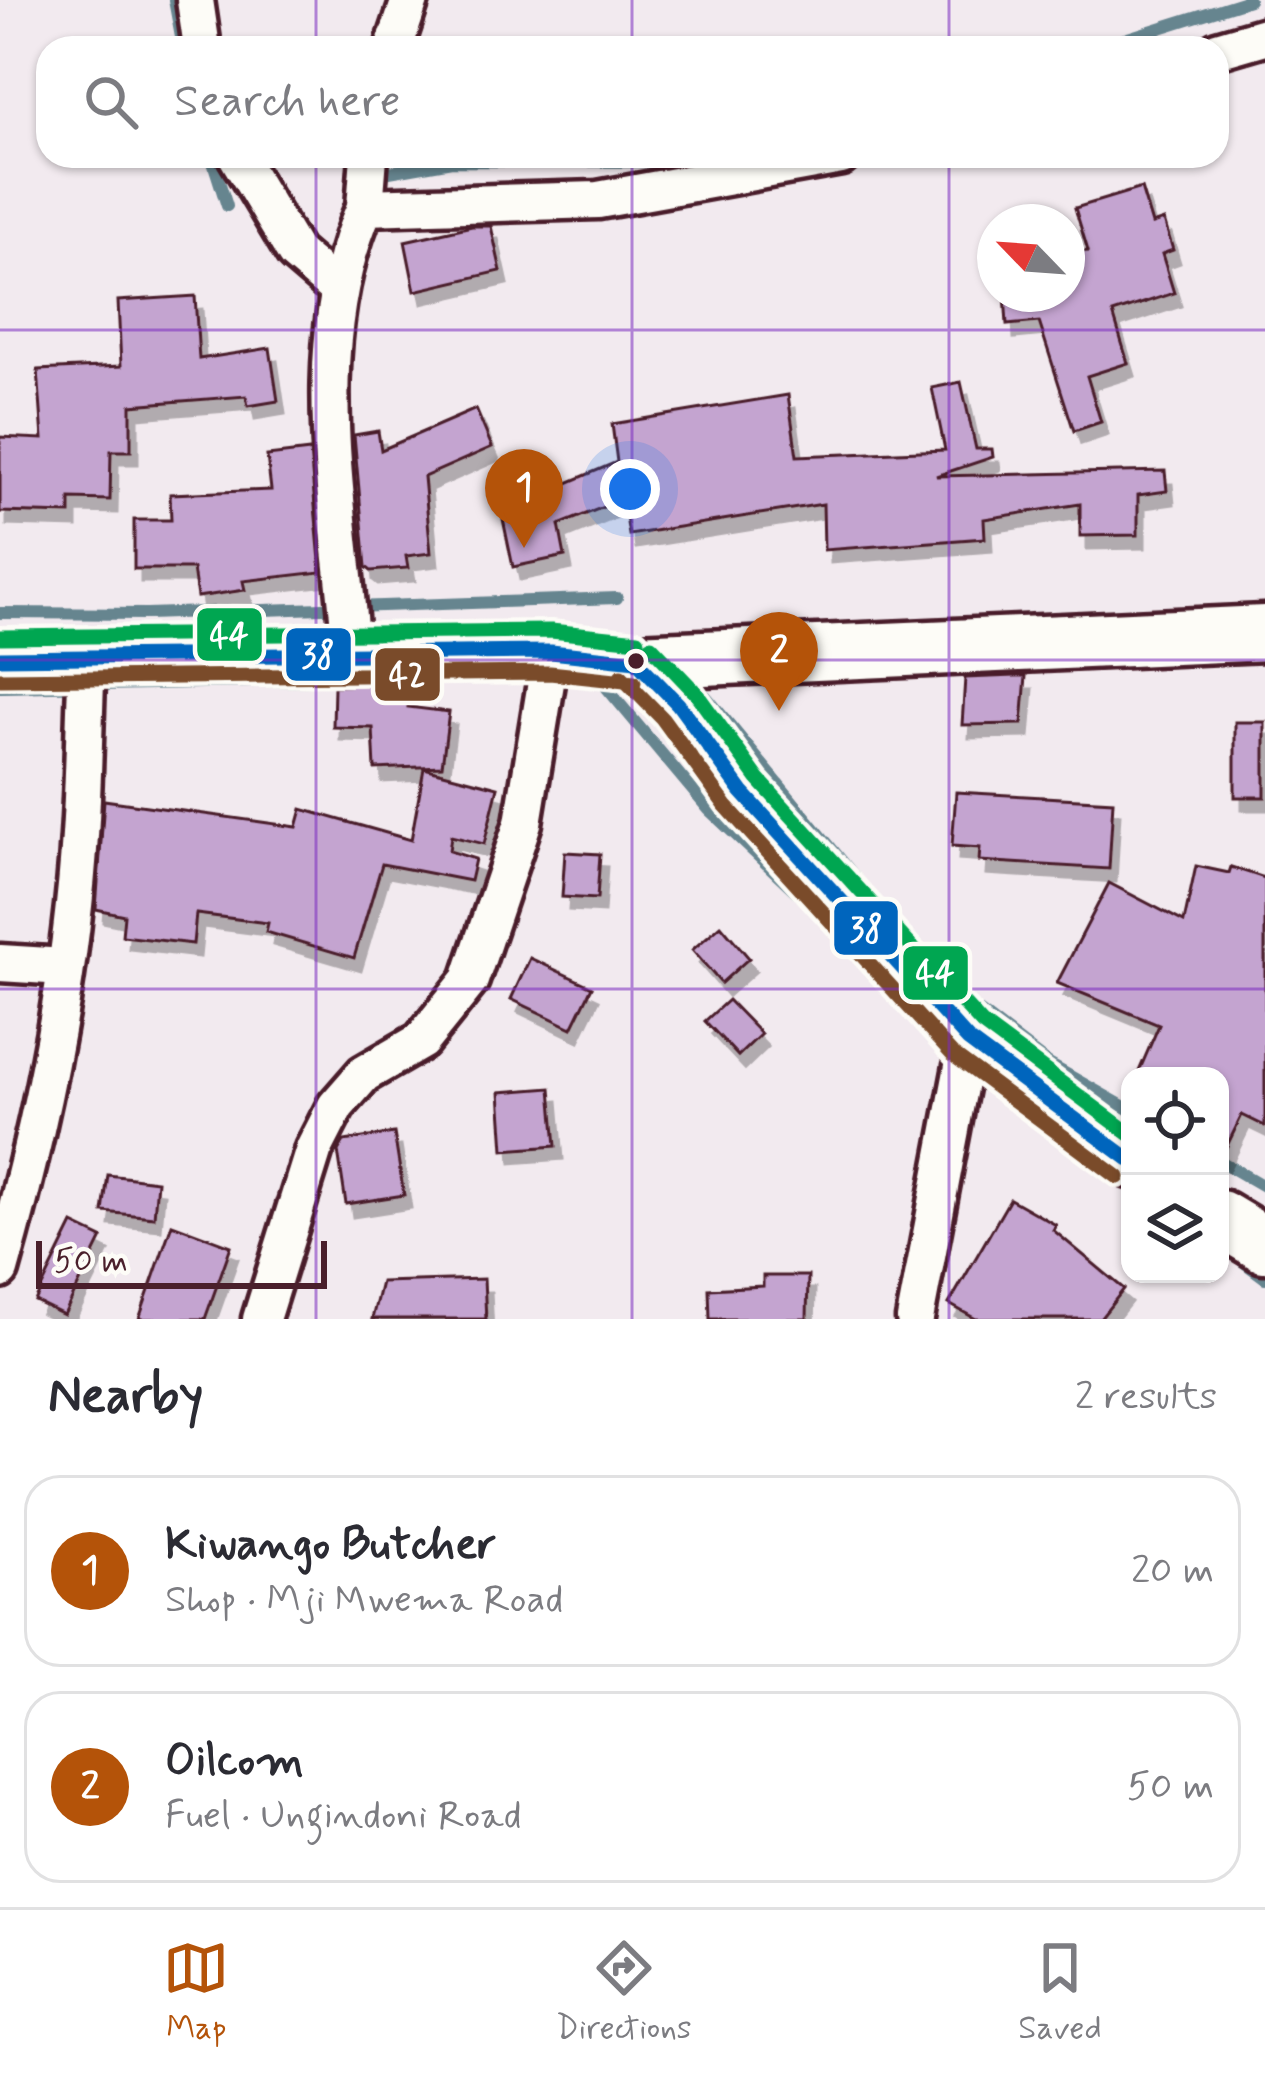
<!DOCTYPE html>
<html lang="en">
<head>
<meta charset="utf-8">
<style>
	:root { --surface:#fff; --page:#f7f7f7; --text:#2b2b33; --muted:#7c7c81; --line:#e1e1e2; --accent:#b45309 }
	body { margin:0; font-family:Mynerve,sans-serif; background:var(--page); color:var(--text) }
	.controls { position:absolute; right:36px; bottom:36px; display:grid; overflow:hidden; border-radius:24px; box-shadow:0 3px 9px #0004 }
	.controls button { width:108px; height:108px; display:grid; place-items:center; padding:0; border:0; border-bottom:3px solid var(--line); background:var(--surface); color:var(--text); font:60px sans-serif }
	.compass { position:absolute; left:977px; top:204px; width:108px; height:108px; border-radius:50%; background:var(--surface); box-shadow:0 3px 9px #0004; rotate:295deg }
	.scale { position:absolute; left:36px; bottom:30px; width:291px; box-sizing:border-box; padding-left:12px; border:6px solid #4a1f2b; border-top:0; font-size:33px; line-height:42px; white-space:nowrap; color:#4a1f2b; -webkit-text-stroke:9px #fdfcf7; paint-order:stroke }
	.you { position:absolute; left:630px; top:489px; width:42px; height:42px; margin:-30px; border:9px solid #fff; border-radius:50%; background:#1a73e8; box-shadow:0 0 0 18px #1a73e833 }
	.badge { display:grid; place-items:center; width:78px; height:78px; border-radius:50%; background:var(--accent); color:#fff; font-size:39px; font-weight:700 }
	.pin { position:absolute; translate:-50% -99px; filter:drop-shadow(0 3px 6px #0008) }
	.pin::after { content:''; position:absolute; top:63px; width:42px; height:36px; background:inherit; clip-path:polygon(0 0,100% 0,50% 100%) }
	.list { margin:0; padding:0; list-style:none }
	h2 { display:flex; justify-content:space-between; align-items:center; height:156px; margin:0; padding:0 48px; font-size:51px }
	h2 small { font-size:39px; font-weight:400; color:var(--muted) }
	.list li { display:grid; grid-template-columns:78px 1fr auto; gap:36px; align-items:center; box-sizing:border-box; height:192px; margin:0 24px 24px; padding:0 24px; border:3px solid var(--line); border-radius:36px }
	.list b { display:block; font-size:45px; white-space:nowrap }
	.list p { margin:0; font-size:39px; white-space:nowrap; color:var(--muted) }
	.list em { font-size:39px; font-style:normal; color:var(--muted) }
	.icon { flex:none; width:66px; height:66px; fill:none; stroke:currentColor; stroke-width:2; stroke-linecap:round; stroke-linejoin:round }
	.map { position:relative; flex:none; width:1265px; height:1319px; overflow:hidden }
	.search { position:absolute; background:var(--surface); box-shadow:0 3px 9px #0004; left:36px; right:36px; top:36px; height:132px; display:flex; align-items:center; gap:30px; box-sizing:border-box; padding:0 42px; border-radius:36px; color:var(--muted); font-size:45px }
	.sheet { height:588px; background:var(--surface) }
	nav { display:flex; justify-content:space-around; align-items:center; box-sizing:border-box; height:168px; border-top:3px solid var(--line); background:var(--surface); font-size:33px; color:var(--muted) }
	nav a { display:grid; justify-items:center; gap:6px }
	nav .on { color:var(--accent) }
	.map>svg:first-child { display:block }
</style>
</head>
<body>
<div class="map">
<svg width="1265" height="1319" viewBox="0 0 1265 1319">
	<defs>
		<filter id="shadow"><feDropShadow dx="7" dy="13" stdDeviation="0" flood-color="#0004"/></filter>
	</defs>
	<rect width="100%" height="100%" fill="#f2eaef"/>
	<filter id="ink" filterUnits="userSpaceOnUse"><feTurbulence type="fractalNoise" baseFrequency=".00833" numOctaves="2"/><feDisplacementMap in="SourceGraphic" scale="24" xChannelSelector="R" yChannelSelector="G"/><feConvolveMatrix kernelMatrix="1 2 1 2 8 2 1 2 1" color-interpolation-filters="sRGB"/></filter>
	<g filter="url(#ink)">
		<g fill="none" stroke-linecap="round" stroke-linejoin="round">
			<g stroke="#66858f" stroke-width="12">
				<path d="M174,0L183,48"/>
				<path d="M1096,48L1249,0"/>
				<path d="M211,156L227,206"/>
				<path d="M372,175L452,161L669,162L689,156"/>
				<path d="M0,613L147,614L617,598"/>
				<path d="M595,674L709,810L809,904"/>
				<path d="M0,687L311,681"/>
				<path d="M691,687L706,696L861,884"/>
				<path d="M966,1001L1047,1063L1130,1110"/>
				<path d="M1220,1161L1265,1187"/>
				<path d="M1242,1261L1265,1278"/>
			</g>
		</g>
		<g fill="#c4a4d0" stroke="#4a1f2b" stroke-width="3" filter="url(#shadow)">
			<path d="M1141,188L1152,224L1164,220L1173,250L1162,254L1174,293L1113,313L1128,363L1087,376L1101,422L1074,431L1039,322L1007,325L1005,294H1067V252L1088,251L1075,208Z"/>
			<path d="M472,226H491L501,271L415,291L405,241Z"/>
			<path d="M195,296L199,359L270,348L278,401L248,406L246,396L131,405V451H111L110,500L70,499V514L0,512V437L43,439L38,370L121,366L118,301Z"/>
			<path d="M961,382L976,449H992L993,457L936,476L1165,471L1167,491L1138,495V535L1080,536V504L984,519L985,538L824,550L823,504L629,535L623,499L559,525L565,556L513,567L494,476L546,464L551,490L617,462L612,424L788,395L797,456L945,450L932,388Z"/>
			<path d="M476,409L492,447L424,477L431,553L406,556L408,568L371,571L366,567L354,435L378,431L381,450Z"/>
			<path d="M310,451L321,572L243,581L245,590L197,597L193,569H134V520H171L170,494L271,490L267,456Z"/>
			<path d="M1016,676H1026L1022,724L962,725L965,678Z"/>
			<path d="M373,685L409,692L408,707L449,712L442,766L375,769L373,728L333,727L334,686Z"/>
			<rect x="1235" y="722" width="30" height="75"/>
			<path d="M424,768L498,787L484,844L451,836L449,851L475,859L470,881L382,864L354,958L266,932L268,923L196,914L193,944L122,936L124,915L96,909L104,800L297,827L302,809L411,840Z"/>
			<path d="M956,792L1113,801L1109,869L979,861L980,848L952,846Z"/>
			<path d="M565,852L600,854L597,899L562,897Z"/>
			<path d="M1196,866L1229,873L1231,867L1265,878V1126L1242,1115L1220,1160V1076H1137L1159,1025L1057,983L1109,883L1184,922Z"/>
			<path d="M721,925L749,958L721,983L692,950Z"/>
			<path d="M530,958L592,987L572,1028L511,999Z"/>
			<path d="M728,1000L761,1034L738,1056L705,1021Z"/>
			<path d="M551,1088L556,1146L504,1150L500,1092Z"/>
			<path d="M394,1133L404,1195L346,1204L338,1151L344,1141Z"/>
			<path d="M108,1175L157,1181L154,1217L103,1212Z"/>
			<path d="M1010,1199L1056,1225L1053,1230L1124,1289L1100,1319H976L949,1304Z"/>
			<path d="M73,1224L102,1238L64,1315L35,1301Z"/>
			<path d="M172,1224L231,1246L205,1319H139Z"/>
			<path d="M763,1276H808L807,1319H710L709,1289L763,1286Z"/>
			<path d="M484,1279L486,1319H372L381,1282Z"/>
		</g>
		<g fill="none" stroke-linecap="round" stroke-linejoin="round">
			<g stroke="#4a1f2b" stroke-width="45">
				<g id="minor">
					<path d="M195,0L202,48"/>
					<path d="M394,48L410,0"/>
					<path d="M1217,50L1265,36"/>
					<path d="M237,156L295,253L337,289"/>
					<path d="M365,207L369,156"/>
					<path d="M351,651C340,503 304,348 365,207L598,200L841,156"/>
					<path d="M0,963L65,967"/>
					<path d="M0,1270C40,1129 71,982 80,835C84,777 84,718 87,660"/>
					<path d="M261,1319L314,1149L336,1106L364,1074L421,1041L470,980L523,823L551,652"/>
					<path d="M915,1319L968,1040"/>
				</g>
			</g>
			<g stroke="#4a1f2b" stroke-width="63">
				<g id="secondary">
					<path d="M0,658L551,652L636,661L1265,633"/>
					<path d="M636,661L678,704L742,792L968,1040L1130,1160"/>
					<path d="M1220,1218L1265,1245"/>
				</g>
			</g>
			<use href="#minor" stroke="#fdfcf7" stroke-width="36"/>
			<use href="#secondary" stroke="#fdfcf7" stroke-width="54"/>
			<g stroke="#fdfcf7" stroke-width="24">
				<g id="bus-1">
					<path d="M0,658L551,652L636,661"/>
					<path d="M636,661L678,704L742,792L968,1040L1130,1160"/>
				</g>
			</g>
			<g stroke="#fdfcf7" stroke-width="24">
				<g id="bus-2">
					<path d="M621,676L662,718L726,806L952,1054L1118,1177"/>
					<path d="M0,679L550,673L634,682"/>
				</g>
			</g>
			<g stroke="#fdfcf7" stroke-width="24">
				<g id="bus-3">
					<path d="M0,637L551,631L638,640"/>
					<path d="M651,646L695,692L758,779L982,1024L1130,1134"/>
				</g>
			</g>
			<use href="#bus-1" stroke="#0065bd" stroke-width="15"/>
			<use href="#bus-2" stroke="#7a4b2a" stroke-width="15"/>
			<use href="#bus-3" stroke="#00a651" stroke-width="15"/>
		</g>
	</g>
	<path fill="none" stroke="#7b2cbf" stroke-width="3" stroke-opacity="0.55" d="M316,0V48M632,0V48M949,0V48M316,156V1319M632,156V1319M949,156V1319M0,330H1265M0,660H1265M0,989H1265"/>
	<circle fill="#4a1f2b" stroke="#fdfcf7" stroke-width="4.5" cx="636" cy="661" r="10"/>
	<g stroke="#fdfcf7" stroke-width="4.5">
		<rect x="195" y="606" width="69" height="57" rx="12" fill="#00a651"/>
		<rect x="284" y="626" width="69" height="57" rx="12" fill="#0065bd"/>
		<rect x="373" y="646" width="69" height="57" rx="12" fill="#7a4b2a"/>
		<rect x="832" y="899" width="68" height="58" rx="12" fill="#0065bd"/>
		<rect x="901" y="944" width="69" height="58" rx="12" fill="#00a651"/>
	</g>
	<g font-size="33" text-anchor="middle" font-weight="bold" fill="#fff">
		<text x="229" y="646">44</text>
		<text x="318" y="666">38</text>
		<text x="407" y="686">42</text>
		<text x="866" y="940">38</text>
		<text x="935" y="984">44</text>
	</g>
</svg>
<div class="controls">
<button><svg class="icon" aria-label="locate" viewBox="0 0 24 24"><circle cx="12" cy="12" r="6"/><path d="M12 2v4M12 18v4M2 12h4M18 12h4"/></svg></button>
<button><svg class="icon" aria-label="layers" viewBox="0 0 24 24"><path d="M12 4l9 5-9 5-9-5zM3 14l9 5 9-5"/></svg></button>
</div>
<svg class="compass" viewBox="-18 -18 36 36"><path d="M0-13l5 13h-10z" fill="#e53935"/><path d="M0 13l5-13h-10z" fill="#7c7c81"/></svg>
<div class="scale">50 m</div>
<div class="you"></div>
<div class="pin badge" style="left:524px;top:548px">1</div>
<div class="pin badge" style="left:779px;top:711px">2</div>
<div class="search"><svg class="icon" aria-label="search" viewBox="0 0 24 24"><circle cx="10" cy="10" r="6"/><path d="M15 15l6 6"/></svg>Search here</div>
</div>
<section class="sheet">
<h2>Nearby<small>2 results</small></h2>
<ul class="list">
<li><span class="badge">1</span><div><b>Kiwango Butcher</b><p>Shop · Mji Mwema Road</p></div><em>20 m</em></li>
<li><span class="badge">2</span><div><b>Oilcom</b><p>Fuel · Ungindoni Road</p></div><em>50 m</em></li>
</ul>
</section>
<nav>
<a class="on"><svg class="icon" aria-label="map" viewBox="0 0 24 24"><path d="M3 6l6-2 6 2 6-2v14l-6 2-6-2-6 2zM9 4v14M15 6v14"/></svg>Map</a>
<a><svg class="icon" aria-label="directions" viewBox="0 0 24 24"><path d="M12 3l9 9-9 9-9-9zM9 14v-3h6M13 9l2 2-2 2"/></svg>Directions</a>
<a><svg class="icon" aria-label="saved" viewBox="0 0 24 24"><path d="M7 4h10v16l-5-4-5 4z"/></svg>Saved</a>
</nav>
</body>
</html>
